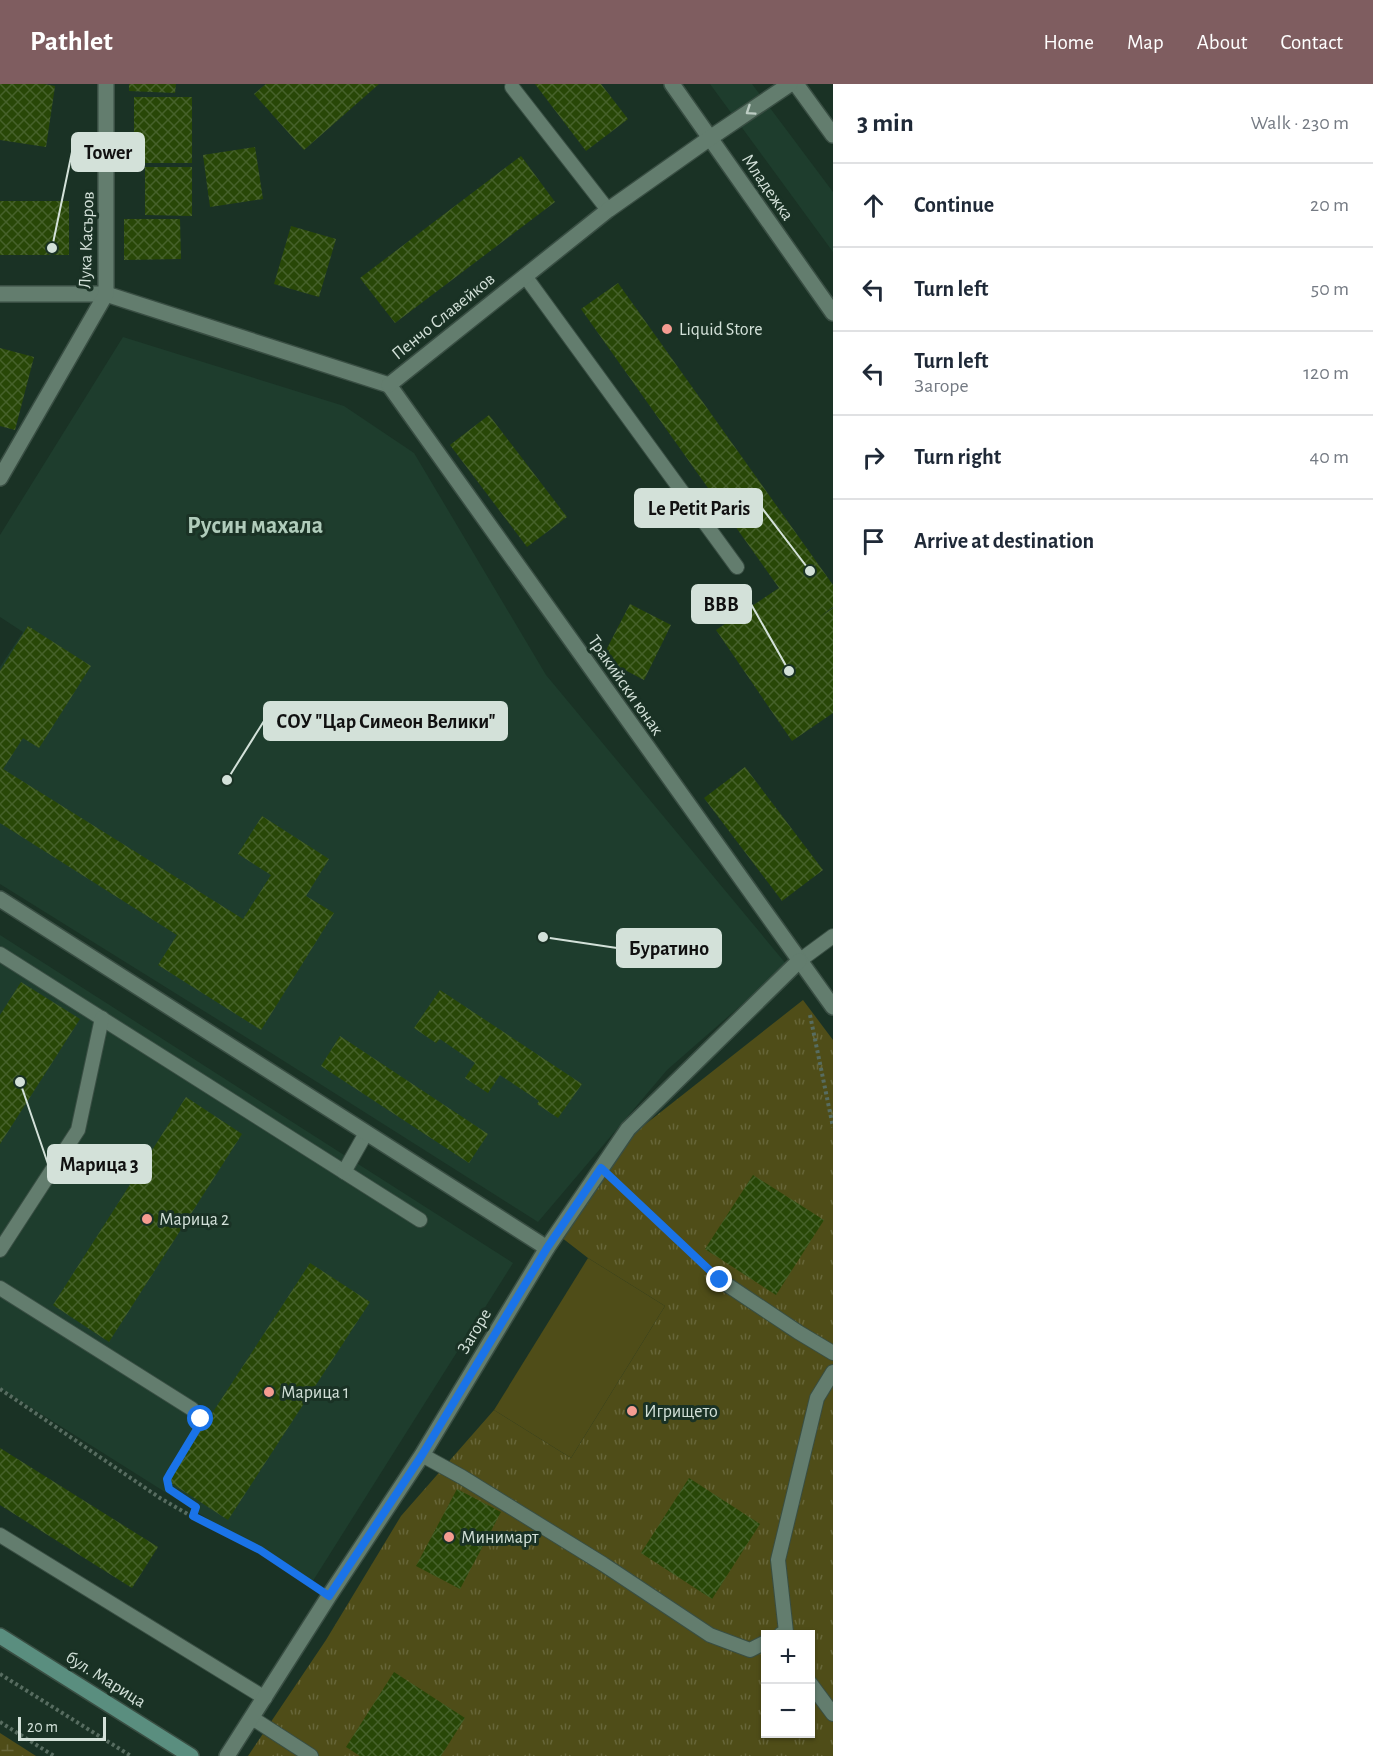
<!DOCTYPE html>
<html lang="en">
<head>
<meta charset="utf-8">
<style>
	:root { --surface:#fff; --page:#f2f2f3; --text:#1f2937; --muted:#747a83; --line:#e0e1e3; --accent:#7f5d60 }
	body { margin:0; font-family:"Alegreya Sans",sans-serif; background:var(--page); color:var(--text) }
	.controls { position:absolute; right:18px; bottom:18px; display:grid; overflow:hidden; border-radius:0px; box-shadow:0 2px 4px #0004 }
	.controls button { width:54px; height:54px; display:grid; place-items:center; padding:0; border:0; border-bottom:2px solid var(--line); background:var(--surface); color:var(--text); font:30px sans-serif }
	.scale { position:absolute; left:18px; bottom:15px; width:88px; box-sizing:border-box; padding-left:6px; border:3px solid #d3e1d9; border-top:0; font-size:16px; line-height:21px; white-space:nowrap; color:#d3e1d9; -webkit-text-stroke:4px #1a3225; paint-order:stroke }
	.stop { position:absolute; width:18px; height:18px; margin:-14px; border:4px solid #1a73e8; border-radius:50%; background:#fff }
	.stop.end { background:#1a73e8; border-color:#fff; box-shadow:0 2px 6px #0008 }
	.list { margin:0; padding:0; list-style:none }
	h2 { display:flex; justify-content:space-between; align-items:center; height:78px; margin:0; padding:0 24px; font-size:26px }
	h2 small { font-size:20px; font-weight:400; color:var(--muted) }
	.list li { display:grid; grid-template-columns:39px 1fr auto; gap:18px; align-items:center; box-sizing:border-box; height:84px; padding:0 24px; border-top:2px solid var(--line) }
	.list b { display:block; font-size:22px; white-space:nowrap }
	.list p { margin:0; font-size:20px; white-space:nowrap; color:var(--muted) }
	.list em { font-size:20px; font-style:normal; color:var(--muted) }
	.icon { flex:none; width:33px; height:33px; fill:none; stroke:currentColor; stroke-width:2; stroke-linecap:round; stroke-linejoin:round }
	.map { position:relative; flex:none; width:833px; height:1672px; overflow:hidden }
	header { display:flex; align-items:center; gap:36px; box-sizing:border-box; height:84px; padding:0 30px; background:var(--accent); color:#fff }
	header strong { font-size:28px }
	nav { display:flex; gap:33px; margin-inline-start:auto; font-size:21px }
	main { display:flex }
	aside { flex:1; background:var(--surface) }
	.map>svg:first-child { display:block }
</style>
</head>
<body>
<header>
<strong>Pathlet</strong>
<nav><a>Home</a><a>Map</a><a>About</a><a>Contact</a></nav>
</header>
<main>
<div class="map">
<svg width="833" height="1672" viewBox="0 0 833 1672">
	<defs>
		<pattern id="grass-tufts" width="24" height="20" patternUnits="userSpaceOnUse" patternTransform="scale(1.5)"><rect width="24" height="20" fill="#4f4d18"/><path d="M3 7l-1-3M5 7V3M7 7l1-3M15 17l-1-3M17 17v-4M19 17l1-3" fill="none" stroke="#676639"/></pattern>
		<pattern id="wetland-marsh" width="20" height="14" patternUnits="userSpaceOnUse" patternTransform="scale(1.5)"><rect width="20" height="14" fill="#4f4d18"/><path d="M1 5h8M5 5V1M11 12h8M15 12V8" fill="none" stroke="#676639"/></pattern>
		<pattern id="building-cross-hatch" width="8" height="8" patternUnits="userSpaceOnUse" patternTransform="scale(1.5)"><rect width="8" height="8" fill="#284707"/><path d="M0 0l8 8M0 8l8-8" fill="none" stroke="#46612b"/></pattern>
	</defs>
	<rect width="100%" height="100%" fill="#1a3225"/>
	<g fill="#1e3d2d">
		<path d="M710,0H752L833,108V168Z"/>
		<path d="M123,253L344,322L414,369L546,591L787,881L667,986L538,1138L257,960L0,800V583L23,548L0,533V451Z"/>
		<path d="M0,851L513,1179L311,1500L0,1304Z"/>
	</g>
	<path fill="url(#grass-tufts)" fill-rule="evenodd" d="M803,916L833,956V1672H248L326,1556L401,1432L494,1326L571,1374L665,1222L588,1174L557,1150L638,1046ZM766,1550H810V1650H766Z"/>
	<path fill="url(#wetland-marsh)" d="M0,1649L36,1672H0Z"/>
	<path fill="#4f4d18" d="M588,1174L665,1222L571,1374L494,1326Z"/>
	<g fill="url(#building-cross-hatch)">
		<path d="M0,0H44L55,2L46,63L0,56Z"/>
		<path d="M129,0H176L175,9L129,7Z"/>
		<path d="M266,0H379L304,66L254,10Z"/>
		<path d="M535,0H601L628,35L586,67Z"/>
		<rect x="134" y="13" width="58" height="66"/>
		<path d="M255,63L263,115L210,123L203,71Z"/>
		<path d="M521,72L555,118L395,239L360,194Z"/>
		<path d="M145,83H192V132L145,131Z"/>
		<rect x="0" y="117" width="69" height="54"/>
		<path d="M124,135H180L181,175L124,176Z"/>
		<path d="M291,142L336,155L319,213L274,200Z"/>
		<path d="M618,199L833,501V523L818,534L833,524V629L792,657L716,546L779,504L581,225Z"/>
		<path d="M0,264L34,273L15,346L0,342Z"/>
		<path d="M489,331L567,433L527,463L450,361Z"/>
		<path d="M630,520L671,541L644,596L602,574Z"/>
		<path d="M28,542L91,582L39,664L23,654L3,685L243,835L271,791L238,770L262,732L329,775L306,812L334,829L261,946L158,881L177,851L0,739V587Z"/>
		<path d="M745,683L823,786L782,817L704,714Z"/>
		<path d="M21,898L80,935L0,1060V931Z"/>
		<path d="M440,906L582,1000L558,1034L537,1020L539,1017L500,991L488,1009L465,994L475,979L440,955L436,959L414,944Z"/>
		<path d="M340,952L488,1050L469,1079L321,982Z"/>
		<path d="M186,1013L242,1050L109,1258L53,1221Z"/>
		<path d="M753,1091L824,1136L776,1211L705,1165Z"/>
		<path d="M310,1179L370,1218L228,1436L168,1397Z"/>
		<path d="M0,1364L158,1463L132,1504L0,1421Z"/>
		<path d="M689,1394L760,1440L712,1515L641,1469Z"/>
		<path d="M457,1405L501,1428L460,1505L416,1482Z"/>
		<path d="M394,1588L465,1634L441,1672H360L346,1663Z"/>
	</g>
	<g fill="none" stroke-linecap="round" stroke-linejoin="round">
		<g stroke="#394e43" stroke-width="16">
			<g id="lane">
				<path d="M512,3L608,126"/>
				<path d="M525,192L737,483"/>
				<path d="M0,870L420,1136"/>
				<path d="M799,877L833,852"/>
				<path d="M344,1088L366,1049"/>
				<path d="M0,1166L78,1046L102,934"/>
				<path d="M720,1196L798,1248L833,1269"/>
				<path d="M0,1204L192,1325"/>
				<path d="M422,1371L462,1393L603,1480L710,1551L750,1566L766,1558"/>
				<path d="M0,1451L265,1614"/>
				<path d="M781,1550L786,1548L778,1476L817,1314L833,1288"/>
				<path d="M810,1599L833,1630"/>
				<path d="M252,1634L311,1672"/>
			</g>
		</g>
		<g stroke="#394e43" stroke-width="18">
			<g id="street">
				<path d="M672,0L833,229"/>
				<path d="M796,0L833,51"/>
				<path d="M0,210H106L389,301"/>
				<path d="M389,301L833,923"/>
				<path d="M389,301L608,126L710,54L790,0"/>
				<path d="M0,394L106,210V0"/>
				<path d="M0,815L547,1164"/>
				<path d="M227,1672L329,1512L422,1371L547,1164L628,1045L799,877"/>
			</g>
		</g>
		<g stroke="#394e43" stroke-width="18">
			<path id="secondary" d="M0,1552L191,1672"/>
		</g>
		<g stroke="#576c60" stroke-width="4" stroke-dasharray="3 3" stroke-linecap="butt">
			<path d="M810,931L833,1043"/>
			<path d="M617,1099L706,1183"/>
			<path d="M0,1305L160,1414L196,1435L260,1466L311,1500"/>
			<path d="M193,1432L196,1423C188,1417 174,1413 169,1405C162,1394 190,1357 196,1347"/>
			<path d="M0,1590L131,1672"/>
			<path d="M0,1638L54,1672"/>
		</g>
		<use href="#lane" stroke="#637d6e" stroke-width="14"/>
		<use href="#street" stroke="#637d6e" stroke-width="15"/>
		<use href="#secondary" stroke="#5a8e7f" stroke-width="15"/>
	</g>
	<defs><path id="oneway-chevron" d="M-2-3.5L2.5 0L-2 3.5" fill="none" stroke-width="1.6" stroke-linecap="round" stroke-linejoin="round" transform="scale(1.5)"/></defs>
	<use stroke="#bdcdc4" href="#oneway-chevron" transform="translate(750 27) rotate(146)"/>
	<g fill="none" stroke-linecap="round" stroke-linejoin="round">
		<path stroke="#1a73e8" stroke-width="8" d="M201,1335L200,1340L171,1388L167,1395L169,1405L196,1423L193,1432L260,1466L329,1512L422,1371L547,1164L601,1084L720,1196"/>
	</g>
	<g fill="#f59c91" stroke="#1a3225" stroke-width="2">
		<circle cx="667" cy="245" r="6"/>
		<circle cx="147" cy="1135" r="6"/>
		<circle cx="269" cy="1308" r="6"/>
		<circle cx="632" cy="1327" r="6"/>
		<circle cx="449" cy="1453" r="6"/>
	</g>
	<g text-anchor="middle" stroke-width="6" stroke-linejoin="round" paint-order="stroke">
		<g font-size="18" fill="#d3e1d9" stroke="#1a3225">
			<text transform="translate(768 103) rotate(55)" y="6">Младежка</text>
			<text transform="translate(86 156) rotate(-88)" y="6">Лука Касъров</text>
			<text transform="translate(443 232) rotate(-39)" y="6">Пенчо Славейков</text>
			<text transform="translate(626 601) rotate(55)" y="6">Тракийски юнак</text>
			<text transform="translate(474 1247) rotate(-59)" y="6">Загоре</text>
			<text transform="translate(106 1595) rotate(32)" y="6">бул. Марица</text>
		</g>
		<g font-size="18" fill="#d3e1d9" stroke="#1a3225" text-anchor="start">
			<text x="679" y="251">Liquid Store</text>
			<text x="159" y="1141">Марица 2</text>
			<text x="281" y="1314">Марица 1</text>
			<text x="644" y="1333">Игрището</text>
			<text x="461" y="1459">Минимарт</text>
		</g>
		<g font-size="24" font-weight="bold" fill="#b0ccbb" stroke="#1a3225">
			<text x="255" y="449">Русин махала</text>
		</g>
	</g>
	<path fill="none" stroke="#d3e1d9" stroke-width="2" d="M52 164L72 68M810 487L762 424M789 587L751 520M227 696L264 637M543 853L617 864M20 998L48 1080"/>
	<g fill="#d3e1d9" stroke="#1a3225" stroke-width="2">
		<circle cx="52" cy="164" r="6"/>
		<circle cx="810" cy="487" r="6"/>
		<circle cx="789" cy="587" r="6"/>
		<circle cx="227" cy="696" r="6"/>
		<circle cx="543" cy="853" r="6"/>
		<circle cx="20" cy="998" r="6"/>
	</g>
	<g fill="#d3e1d9" stroke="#d3e1d9" stroke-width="2">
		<rect x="72" y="49" width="72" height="38" rx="6"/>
		<rect x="635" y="405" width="127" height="38" rx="6"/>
		<rect x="692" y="501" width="59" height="38" rx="6"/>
		<rect x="264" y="618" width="243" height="38" rx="6"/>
		<rect x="617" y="845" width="104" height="38" rx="6"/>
		<rect x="48" y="1061" width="103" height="38" rx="6"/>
	</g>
	<g font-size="20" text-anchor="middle" font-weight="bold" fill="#111">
		<text x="108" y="75">Tower</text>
		<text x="699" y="431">Le Petit Paris</text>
		<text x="721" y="527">ВВВ</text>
		<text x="386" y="644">СОУ "Цар Симеон Велики"</text>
		<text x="669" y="871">Буратино</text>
		<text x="99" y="1087">Марица 3</text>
	</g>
</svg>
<div class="controls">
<button>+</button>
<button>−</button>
</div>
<div class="scale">20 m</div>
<div class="stop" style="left:201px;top:1335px"></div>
<div class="stop end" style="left:720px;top:1196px"></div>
</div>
<aside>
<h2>3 min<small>Walk · 230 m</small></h2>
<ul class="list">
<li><svg class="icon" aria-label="ahead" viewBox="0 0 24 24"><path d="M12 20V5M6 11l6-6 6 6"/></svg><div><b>Continue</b></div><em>20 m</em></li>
<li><svg class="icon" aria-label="left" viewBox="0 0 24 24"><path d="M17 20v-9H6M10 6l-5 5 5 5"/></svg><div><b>Turn left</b></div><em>50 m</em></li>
<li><svg class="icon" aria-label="left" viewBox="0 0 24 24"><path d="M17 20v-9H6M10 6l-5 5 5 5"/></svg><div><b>Turn left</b><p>Загоре</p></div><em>120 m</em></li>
<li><svg class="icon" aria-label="right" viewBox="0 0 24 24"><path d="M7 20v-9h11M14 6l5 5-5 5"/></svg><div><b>Turn right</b></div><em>40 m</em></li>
<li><svg class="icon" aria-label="arrive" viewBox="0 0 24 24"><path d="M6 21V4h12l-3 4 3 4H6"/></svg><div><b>Arrive at destination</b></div></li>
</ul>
</aside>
</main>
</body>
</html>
